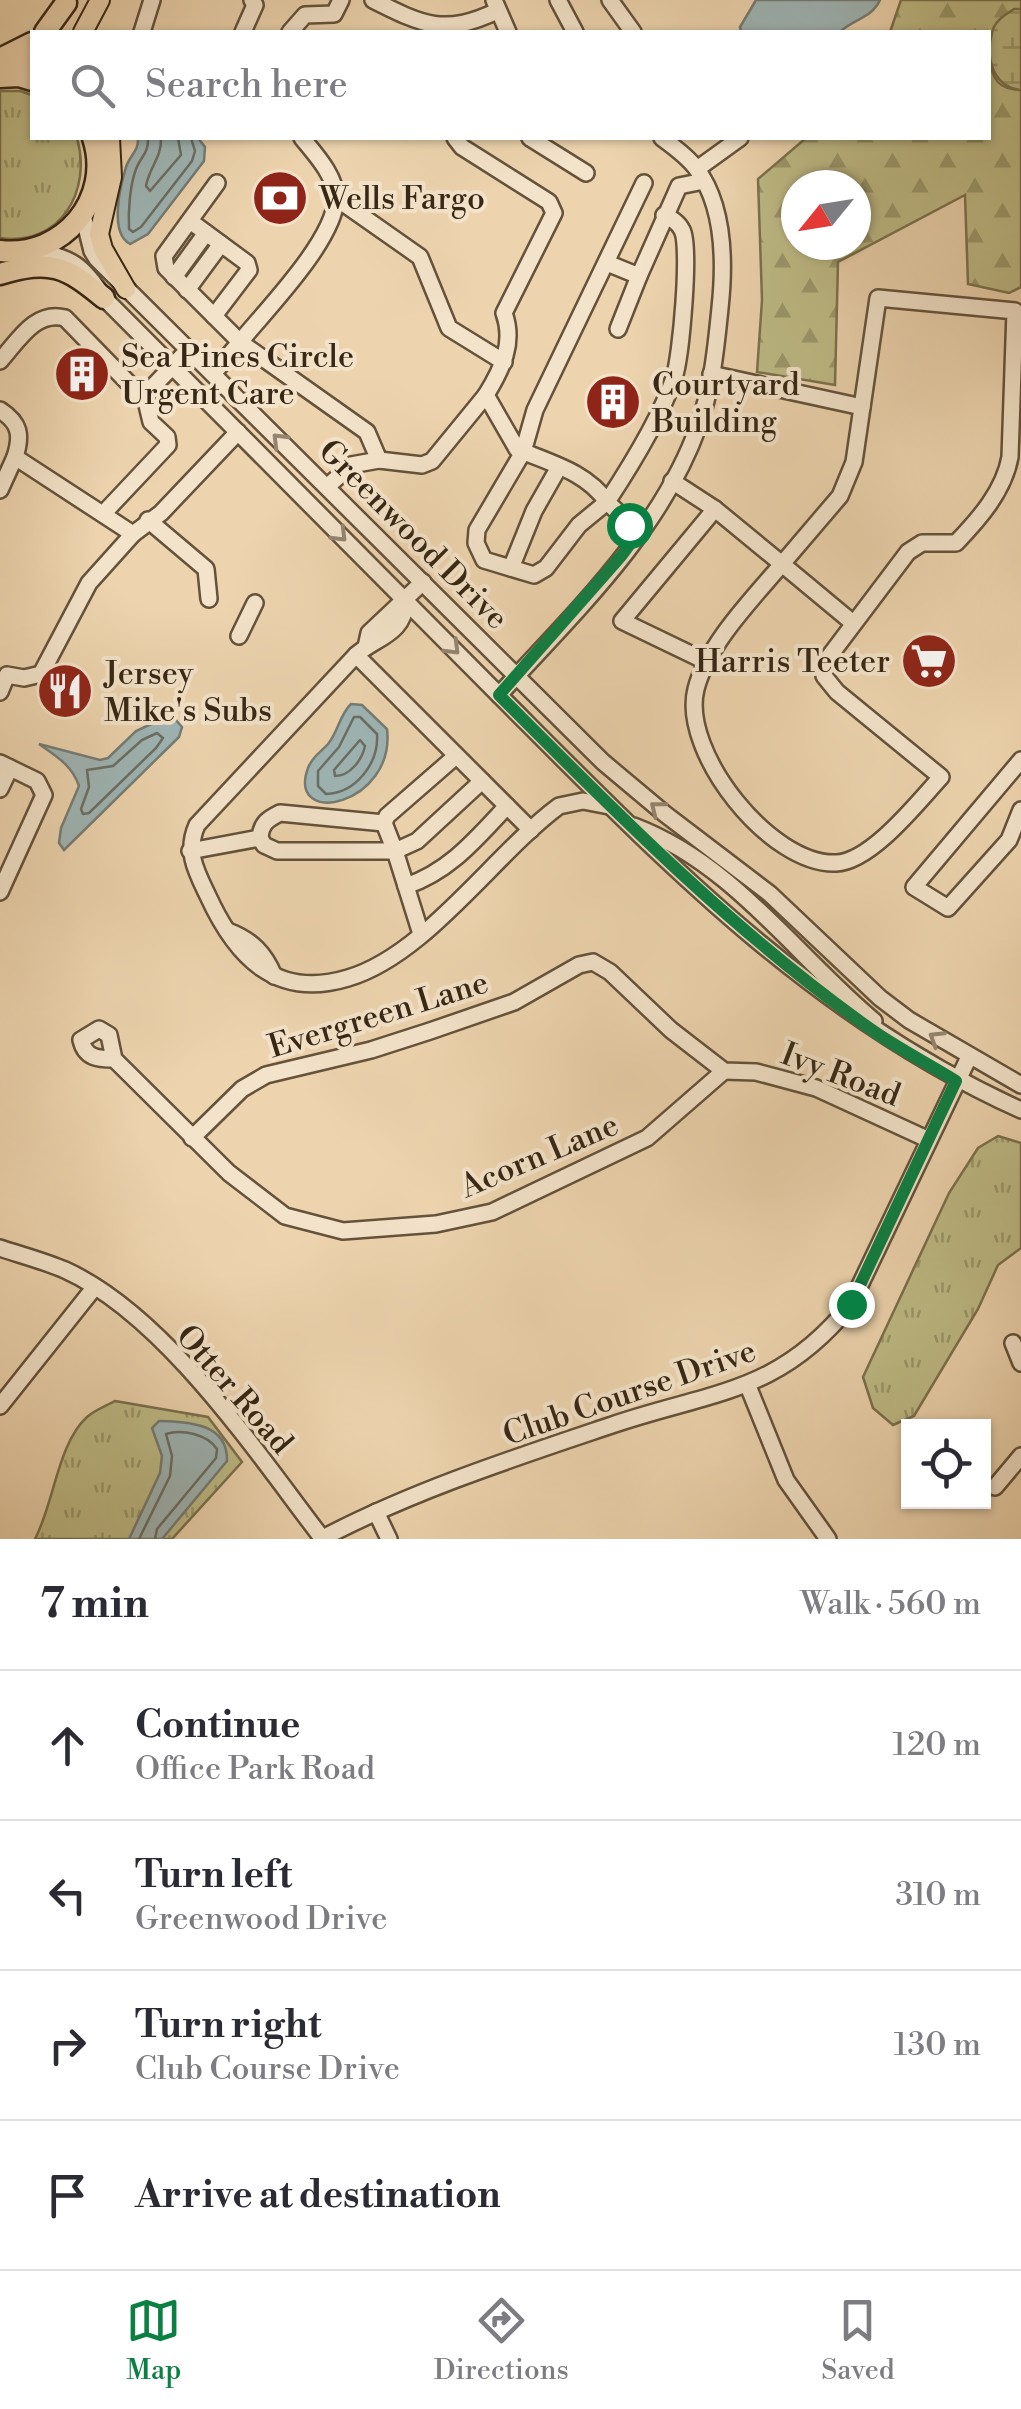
<!DOCTYPE html>
<html lang="en">
<head>
<meta charset="utf-8">
<style>
	:root { --surface:#fff; --page:#f2f2f3; --text:#2b2b33; --muted:#7c7c81; --line:#e1e1e2; --accent:#0b8043 }
	body { margin:0; font-family:"Libre Bodoni",serif; background:var(--page); color:var(--text) }
	.controls { position:absolute; right:30px; bottom:30px; display:grid; overflow:hidden; border-radius:0px; box-shadow:0 2px 8px #0004 }
	.controls button { width:90px; height:90px; display:grid; place-items:center; padding:0; border:0; border-bottom:2px solid var(--line); background:var(--surface); color:var(--text); font:50px sans-serif }
	.compass { position:absolute; left:781px; top:170px; width:90px; height:90px; border-radius:50%; background:var(--surface); box-shadow:0 2px 8px #0004; rotate:240deg }
	.stop { position:absolute; width:30px; height:30px; margin:-22px; border:8px solid #0b8043; border-radius:50%; background:#fff }
	.stop.end { background:#0b8043; border-color:#fff; box-shadow:0 2px 10px #0008 }
	.list { margin:0; padding:0; list-style:none }
	h2 { display:flex; justify-content:space-between; align-items:center; height:130px; margin:0; padding:0 40px; font-size:42px }
	h2 small { font-size:32px; font-weight:400; color:var(--muted) }
	.list li { display:grid; grid-template-columns:65px 1fr auto; gap:30px; align-items:center; box-sizing:border-box; height:150px; padding:0 40px; border-top:2px solid var(--line) }
	.list b { display:block; font-size:38px; white-space:nowrap }
	.list p { margin:0; font-size:32px; white-space:nowrap; color:var(--muted) }
	.list em { font-size:32px; font-style:normal; color:var(--muted) }
	.icon { flex:none; width:55px; height:55px; fill:none; stroke:currentColor; stroke-width:2; stroke-linecap:round; stroke-linejoin:round }
	.map { position:relative; flex:none; width:1021px; height:1539px; overflow:hidden }
	.search { position:absolute; background:var(--surface); box-shadow:0 2px 8px #0004; left:30px; right:30px; top:30px; height:110px; display:flex; align-items:center; gap:25px; box-sizing:border-box; padding:0 35px; border-radius:0px; color:var(--muted); font-size:38px }
	.sheet { height:730px; background:var(--surface) }
	nav { display:flex; justify-content:space-around; align-items:center; box-sizing:border-box; height:140px; border-top:2px solid var(--line); background:var(--surface); font-size:28px; color:var(--muted) }
	nav a { display:grid; justify-items:center; gap:5px }
	nav .on { color:var(--accent) }
	.map>svg:first-child { display:block }
</style>
</head>
<body>
<div class="map">
<svg width="1021" height="1539" viewBox="0 0 1021 1539">
	<defs>
		<pattern id="grass-tufts" width="24" height="20" patternUnits="userSpaceOnUse" patternTransform="scale(2.5)"><rect width="24" height="20" fill="#bebb86"/><path d="M3 7l-1-3M5 7V3M7 7l1-3M15 17l-1-3M17 17v-4M19 17l1-3" fill="none" stroke="#9b986c"/></pattern>
		<pattern id="forest-firs" width="22" height="20" patternUnits="userSpaceOnUse" patternTransform="scale(2.5)"><rect width="22" height="20" fill="#bebb86"/><path d="M5 1l3.5 6h-7zM16 11l3.5 6h-7z" fill="#9b986c"/></pattern>
		<pattern id="wetland-marsh" width="20" height="14" patternUnits="userSpaceOnUse" patternTransform="scale(2.5)"><rect width="20" height="14" fill="#bebb86"/><path d="M1 5h8M5 5V1M11 12h8M15 12V8" fill="none" stroke="#9b986c"/></pattern>
	</defs>
	<rect width="100%" height="100%" fill="#edd4ae"/>
	<filter id="stains"><feTurbulence type="fractalNoise" baseFrequency=".002" numOctaves="4"/><feColorMatrix values="0 0 0 0 .2 0 0 0 0 .09 0 0 0 0 .02 0 0 0 .5 -.17"/></filter>
	<radialGradient id="worn" r=".72"><stop offset=".6" stop-color="#630" stop-opacity="0"/><stop offset="1" stop-color="#630" stop-opacity=".3"/></radialGradient>
	<g fill="url(#grass-tufts)" stroke="#7a714e" stroke-width="2.5">
		<path d="M0,91H20L32,95V138H77C92,190 61,247 0,238Z"/>
		<path d="M998,1136L1021,1143V1248L998,1265L978,1309L914,1416L893,1425L873,1408L863,1377L949,1193L978,1148Z"/>
		<path d="M115,1401L208,1417L242,1462L172,1539H35C54,1503 58,1443 87,1417C95,1410 106,1406 115,1401Z"/>
	</g>
	<path fill="url(#forest-firs)" stroke="#7a714e" stroke-width="2.5" fill-rule="evenodd" d="M901,0H1021V9C991,13 980,60 998,82C1004,89 1013,89 1021,90V287L1009,293L968,284L965,195L838,262L835,385L757,372L762,300L758,179L806,138H988V32H890ZM796,185H856V245H796Z"/>
	<path fill="url(#wetland-marsh)" stroke="#7a714e" stroke-width="2.5" d="M1014,9H1021V90C993,87 985,58 992,33C994,21 1005,15 1014,9Z"/>
	<g fill="#9eb5b5" stroke="#757c75" stroke-width="2.5">
		<path d="M756,0H880C872,18 853,19 840,32H741L740,27Z"/>
		<path d="M138,138H198L205,147L204,161L148,234L130,244C109,233 120,187 126,167C130,155 139,151 138,138Z"/>
		<path d="M351,704L362,705L387,729C396,805 286,829 308,768C312,757 321,752 328,744C338,732 340,714 351,704Z"/>
		<path d="M162,719H175L182,727L179,737L64,850L59,843L61,828L79,786C72,765 56,756 39,744L100,760L108,758L136,731Z"/>
		<path d="M159,1421C189,1422 228,1423 227,1461L162,1539H129L160,1473L162,1456L152,1428Z"/>
	</g>
	<g fill="none" stroke-linecap="round" stroke-linejoin="round">
		<g stroke="#6a6e65" stroke-width="2.5">
			<path d="M148,138C149,153 141,156 136,169C130,185 128,211 129,229L133,232L141,227L192,161L195,151L191,138"/>
			<path d="M161,138C162,157 149,168 146,186L150,191L181,155L178,138"/>
			<path d="M354,717H360L377,734C379,763 356,793 326,794L318,786V771L339,747Z"/>
			<path d="M157,733L163,738L156,748L89,813L83,814L81,809L89,787L87,770L113,766L142,740Z"/>
			<path d="M360,740L365,746C362,760 350,776 335,776L334,770Z"/>
			<path d="M139,1539L170,1476L172,1456L166,1434C182,1429 207,1434 217,1449L216,1458L157,1529L155,1539"/>
		</g>
		<g stroke="#64523b" stroke-width="20">
			<g id="minor">
				<path d="M373,0C423,25 444,36 497,11"/>
				<path d="M494,0L508,32"/>
				<path d="M558,0L575,32"/>
				<path d="M610,0L633,32"/>
				<path d="M142,32L152,0"/>
				<path d="M243,32L255,5L252,0"/>
				<path d="M290,32L305,15L334,14L341,0"/>
				<path d="M302,138C315,154 336,176 336,199C334,241 266,310 240,342L367,432L379,460L351,465L327,487"/>
				<path d="M455,138L462,147L549,202L554,213L504,313C515,343 502,369 486,395L517,449C550,463 587,472 607,502L579,525L546,568L534,575L484,560L476,543L477,530L523,452L535,410L644,183"/>
				<path d="M530,138L586,173"/>
				<path d="M697,169L740,138"/>
				<path d="M336,198L420,257L449,328L504,362"/>
				<path d="M83,215L92,251L97,259L603,762L665,814L770,894L880,998L909,1020L1021,1085"/>
				<path d="M190,221L247,263L249,270L214,316"/>
				<path d="M34,250C73,259 82,264 104,298C234,428 364,559 493,689C656,852 808,1014 1021,1110"/>
				<path d="M607,263L639,276L679,186L704,181"/>
				<path d="M174,277L206,233"/>
				<path d="M187,290L221,244"/>
				<path d="M618,329L639,276"/>
				<path d="M0,361C18,341 35,310 65,318L146,401L151,422L167,437L168,445L103,514"/>
				<path d="M213,374L240,342L166,268L164,256L217,183"/>
				<path d="M711,374L862,407"/>
				<path d="M143,397L188,350"/>
				<path d="M0,410C20,423 22,435 15,457L133,534L89,583L41,674L24,678L7,675L0,692"/>
				<path d="M379,460L422,465L432,461L486,395"/>
				<path d="M672,481L715,509L782,564C753,598 707,645 696,689C680,752 771,866 836,863C871,862 918,802 941,777L837,692L824,676L825,662L908,552L922,543H956C979,519 1004,491 1010,457L1015,311L878,298L854,462L840,496L782,564L853,623"/>
				<path d="M0,490L15,457"/>
				<path d="M148,520L206,569L209,599"/>
				<path d="M639,532L607,502C630,467 661,416 674,378C681,357 691,246 682,230C678,222 672,219 664,215"/>
				<path d="M133,534L161,513L238,432"/>
				<path d="M511,568L534,511L559,467"/>
				<path d="M406,601C404,635 376,637 356,655L197,825C185,852 196,871 208,896C236,957 276,1000 348,978C426,955 493,855 559,806L583,801L609,806"/>
				<path d="M239,636L255,603"/>
				<path d="M366,647L369,633L423,582"/>
				<path d="M356,655L531,830"/>
				<path d="M705,661L622,621L715,509"/>
				<path d="M499,695C572,615 661,531 698,427C712,389 716,348 720,308C725,262 725,206 696,168C687,156 674,147 662,138"/>
				<path d="M1021,760L914,887L948,908L1009,840L1021,810"/>
				<path d="M0,763L37,781L44,795L0,892"/>
				<path d="M0,789L10,768"/>
				<path d="M384,823L395,851L417,841L482,781"/>
				<path d="M634,826C734,864 795,955 874,1021"/>
				<path d="M260,838C261,823 268,819 280,813L384,823L387,816L456,756"/>
				<path d="M190,851L260,838L264,845L277,851H395L421,934"/>
				<path d="M406,886C450,871 476,839 507,806"/>
				<path d="M228,931C252,940 265,954 274,976"/>
				<path d="M114,1059C98,1059 85,1058 81,1040L99,1029L109,1035L114,1059L229,1173L285,1216L343,1231L436,1224L492,1212L647,1138L724,1071"/>
				<path d="M192,1138L242,1089L266,1075L371,1050L430,1031L514,1002L579,965L593,962L610,972L671,1030L724,1071L756,1072L816,1088L927,1139"/>
				<path d="M0,1248C21,1255 44,1261 65,1270C165,1315 256,1452 322,1538"/>
				<path d="M1013,1343L1021,1363"/>
				<path d="M748,1386L786,1480L828,1539"/>
				<path d="M0,1406L94,1288"/>
				<path d="M995,1487L1021,1456"/>
				<path d="M376,1512L389,1539"/>
				<path d="M321,1539C412,1491 514,1458 612,1425C712,1391 779,1394 851,1304L969,1057"/>
			</g>
		</g>
		<g stroke="#372715" stroke-width="22">
			<g id="major">
				<path d="M83,32L100,0"/>
				<path d="M3,76L32,58"/>
				<path d="M110,138L112,177L99,234L103,249L126,289"/>
			</g>
		</g>
		<g stroke="#372715" stroke-width="25">
			<g id="highway">
				<path d="M45,32L66,3"/>
				<path d="M0,59L32,43"/>
				<path d="M0,77L19,76L32,80"/>
				<path d="M0,251C63,258 113,199 93,138"/>
				<path d="M0,274C51,259 65,266 104,298"/>
			</g>
		</g>
		<use href="#minor" stroke="#f3e3ca" stroke-width="15"/>
		<use href="#major" stroke="#edd4ae" stroke-width="18"/>
		<use href="#highway" stroke="#edd4ae" stroke-width="20"/>
	</g>
	<defs><path id="oneway-chevron" d="M-2-3.5L2.5 0L-2 3.5" fill="none" stroke-width="1.6" stroke-linecap="round" stroke-linejoin="round" transform="scale(2.5)"/></defs>
	<g stroke="#958570">
		<use href="#oneway-chevron" transform="translate(279 440) rotate(-135)"/>
		<use href="#oneway-chevron" transform="translate(340 535) rotate(45)"/>
		<use href="#oneway-chevron" transform="translate(453 648) rotate(45)"/>
		<use href="#oneway-chevron" transform="translate(657 808) rotate(-142)"/>
		<use href="#oneway-chevron" transform="translate(936 1038) rotate(-148)"/>
	</g>
	<g fill="none" stroke-linecap="round" stroke-linejoin="round">
		<path stroke="#0b8043" stroke-width="12" d="M629,525L639,532L622,555L499,695C617,814 735,933 872,1030C899,1049 929,1064 956,1081L851,1304"/>
	</g>
	<defs>
		<g id="bank-disc" transform="scale(2.875)"><circle r="9.5" fill="#8f2418" stroke="#f3e3ca"/><path d="M-6-4H6V4H-6ZM0-2.3a2.3 2.3 0 1 0 0 4.6a2.3 2.3 0 1 0 0-4.6Z" fill="#fff"/></g>
		<g id="building-disc" transform="scale(2.875)"><circle r="9.5" fill="#8f2418" stroke="#f3e3ca"/><path d="M-4-6H4V6H1V3H-1V6H-4ZM-2.5-4.3h1.7v1.8h-1.7ZM.8-4.3h1.7v1.8H.8ZM-2.5-1h1.7V.8h-1.7ZM.8-1h1.7V.8H.8Z" fill="#fff"/></g>
		<g id="supermarket-disc" transform="scale(2.875)"><circle r="9.5" fill="#8f2418" stroke="#f3e3ca"/><path d="M-6-5.5h2.5l.6 2H6L4.5 2H-2.5L-4.4-4H-6ZM-1.5 3.2a1.3 1.3 0 1 0 .1 0ZM3 3.2a1.3 1.3 0 1 0 .1 0Z" fill="#fff"/></g>
		<g id="restaurant-disc" transform="scale(2.875)"><circle r="9.5" fill="#8f2418" stroke="#f3e3ca"/><path d="M-5-6h1v4h1v-4h1v4h1v-4h1v5L-1.5 .5V6h-2V.5L-5-1ZM5-6V6H3V1.5H1.5Q1.5-4 5-6Z" fill="#fff"/></g>
	</defs>
	<g fill-rule="evenodd">
		<use href="#bank-disc" x="280" y="198"/>
		<use href="#building-disc" x="82" y="374"/>
		<use href="#building-disc" x="613" y="402"/>
		<use href="#supermarket-disc" x="929" y="661"/>
		<use href="#restaurant-disc" x="65" y="691"/>
	</g>
	<g text-anchor="middle" stroke-width="8" stroke-linejoin="round" paint-order="stroke">
		<g font-size="32" fill="#372715" stroke="#f3e3ca" text-anchor="start">
			<text x="319" y="209">Wells Fargo</text>
			<text x="121" y="367">Sea Pines Circle<tspan x="121" dy="37">Urgent Care</tspan></text>
			<text x="652" y="395">Courtyard<tspan x="652" dy="37">Building</tspan></text>
			<text x="890" y="672" text-anchor="end">Harris Teeter</text>
			<text x="104" y="684">Jersey<tspan x="104" dy="37">Mike's Subs</tspan></text>
		</g>
		<g font-size="32" fill="#372715" stroke="#f3e3ca">
			<text transform="translate(414 534) rotate(45)" y="11">Greenwood Drive</text>
			<text transform="translate(378 1014) rotate(-17)" y="11">Evergreen Lane</text>
			<text transform="translate(841 1074) rotate(21)" y="11">Ivy Road</text>
			<text transform="translate(539 1155) rotate(-23)" y="11">Acorn Lane</text>
			<text transform="translate(235 1389) rotate(49)" y="11">Otter Road</text>
			<text transform="translate(629 1392) rotate(-19)" y="11">Club Course Drive</text>
		</g>
	</g>
	<rect width="100%" height="100%" filter="url(#stains)"/>
	<rect width="100%" height="100%" fill="url(#worn)"/>
</svg>
<div class="controls">
<button><svg class="icon" aria-label="locate" viewBox="0 0 24 24"><circle cx="12" cy="12" r="6"/><path d="M12 2v4M12 18v4M2 12h4M18 12h4"/></svg></button>
</div>
<svg class="compass" viewBox="-18 -18 36 36"><path d="M0-13l5 13h-10z" fill="#e53935"/><path d="M0 13l5-13h-10z" fill="#7c7c81"/></svg>
<div class="stop" style="left:629px;top:525px"></div>
<div class="stop end" style="left:851px;top:1304px"></div>
<div class="search"><svg class="icon" aria-label="search" viewBox="0 0 24 24"><circle cx="10" cy="10" r="6"/><path d="M15 15l6 6"/></svg>Search here</div>
</div>
<section class="sheet">
<h2>7 min<small>Walk · 560 m</small></h2>
<ul class="list">
<li><svg class="icon" aria-label="ahead" viewBox="0 0 24 24"><path d="M12 20V5M6 11l6-6 6 6"/></svg><div><b>Continue</b><p>Office Park Road</p></div><em>120 m</em></li>
<li><svg class="icon" aria-label="left" viewBox="0 0 24 24"><path d="M17 20v-9H6M10 6l-5 5 5 5"/></svg><div><b>Turn left</b><p>Greenwood Drive</p></div><em>310 m</em></li>
<li><svg class="icon" aria-label="right" viewBox="0 0 24 24"><path d="M7 20v-9h11M14 6l5 5-5 5"/></svg><div><b>Turn right</b><p>Club Course Drive</p></div><em>130 m</em></li>
<li><svg class="icon" aria-label="arrive" viewBox="0 0 24 24"><path d="M6 21V4h12l-3 4 3 4H6"/></svg><div><b>Arrive at destination</b></div></li>
</ul>
</section>
<nav>
<a class="on"><svg class="icon" aria-label="map" viewBox="0 0 24 24"><path d="M3 6l6-2 6 2 6-2v14l-6 2-6-2-6 2zM9 4v14M15 6v14"/></svg>Map</a>
<a><svg class="icon" aria-label="directions" viewBox="0 0 24 24"><path d="M12 3l9 9-9 9-9-9zM9 14v-3h6M13 9l2 2-2 2"/></svg>Directions</a>
<a><svg class="icon" aria-label="saved" viewBox="0 0 24 24"><path d="M7 4h10v16l-5-4-5 4z"/></svg>Saved</a>
</nav>
</body>
</html>
